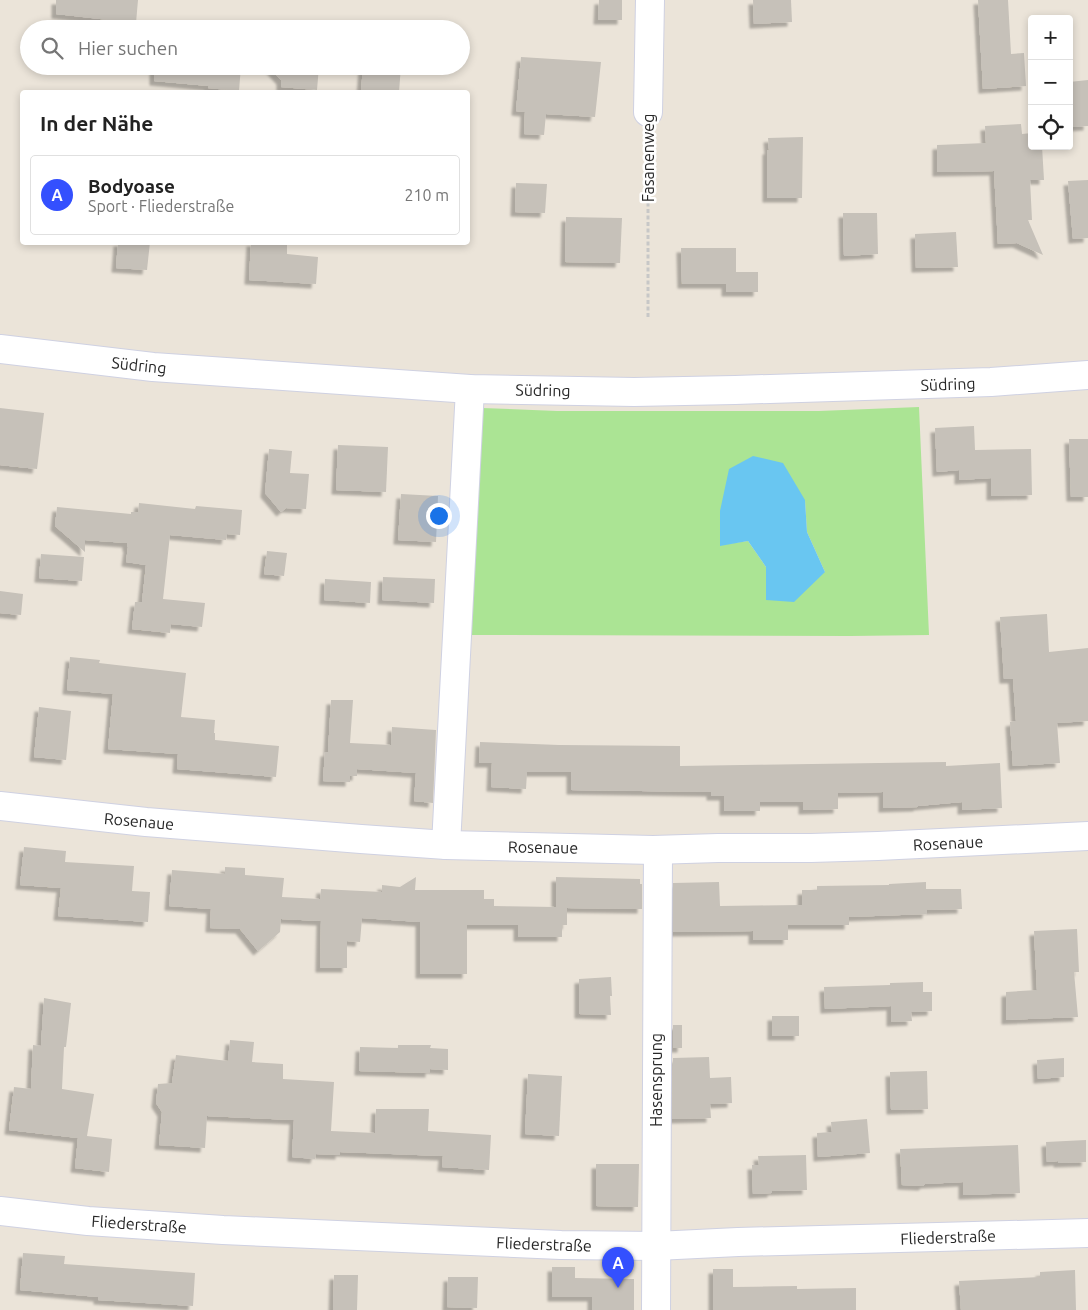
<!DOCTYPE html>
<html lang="de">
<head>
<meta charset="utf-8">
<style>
	:root { --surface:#fff; --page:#f2f2f2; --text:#222; --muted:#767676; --line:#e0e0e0; --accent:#3450fe }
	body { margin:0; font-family:Ubuntu,sans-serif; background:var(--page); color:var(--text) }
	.controls { position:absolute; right:15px; top:15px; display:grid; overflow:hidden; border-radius:5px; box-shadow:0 2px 8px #0003 }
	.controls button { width:45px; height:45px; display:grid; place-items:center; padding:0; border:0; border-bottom:1px solid var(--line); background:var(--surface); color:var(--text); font:25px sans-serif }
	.you { position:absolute; left:438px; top:515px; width:18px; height:18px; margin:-12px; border:4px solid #fff; border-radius:50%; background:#1a73e8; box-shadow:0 0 0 8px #1a73e833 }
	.badge { display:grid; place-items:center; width:32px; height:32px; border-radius:50%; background:var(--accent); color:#fff; font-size:16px; font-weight:700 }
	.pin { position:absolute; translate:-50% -41px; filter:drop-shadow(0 1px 2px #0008) }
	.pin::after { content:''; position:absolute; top:26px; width:18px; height:15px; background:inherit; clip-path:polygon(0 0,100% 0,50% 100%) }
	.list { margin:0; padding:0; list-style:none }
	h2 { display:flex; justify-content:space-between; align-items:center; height:65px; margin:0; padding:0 20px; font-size:21px }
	h2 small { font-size:16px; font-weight:400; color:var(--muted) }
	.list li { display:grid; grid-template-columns:32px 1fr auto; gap:15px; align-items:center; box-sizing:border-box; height:80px; margin:0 10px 10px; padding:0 10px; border:1px solid var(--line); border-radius:5px }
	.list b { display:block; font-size:19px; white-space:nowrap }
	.list p { margin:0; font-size:16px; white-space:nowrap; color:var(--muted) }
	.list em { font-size:16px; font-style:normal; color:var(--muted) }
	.icon { flex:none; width:28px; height:28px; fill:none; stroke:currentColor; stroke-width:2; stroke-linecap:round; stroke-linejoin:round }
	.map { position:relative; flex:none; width:1088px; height:1310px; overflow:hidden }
	.search { position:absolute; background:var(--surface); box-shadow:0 2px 8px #0003; left:20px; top:20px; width:450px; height:55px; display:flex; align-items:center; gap:12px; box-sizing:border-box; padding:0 18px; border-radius:28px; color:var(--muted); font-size:19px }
	.panel { position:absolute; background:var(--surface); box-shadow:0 2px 8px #0003; left:20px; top:90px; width:450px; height:155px; border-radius:5px }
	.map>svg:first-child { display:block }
</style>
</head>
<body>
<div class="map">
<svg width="1088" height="1310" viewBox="0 0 1088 1310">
	<defs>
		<filter id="shadow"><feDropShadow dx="-4.5" dy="4.5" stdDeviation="1" flood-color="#0004"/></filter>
	</defs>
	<rect width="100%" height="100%" fill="#ebe4d9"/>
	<path fill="#abe494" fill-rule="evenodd" d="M919,407L929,635L850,636L468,635L482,408L557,411H819ZM805,500L807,532L825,572L766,567L748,541L720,545Z"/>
	<path fill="#69c6f1" d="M753,456L783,463L805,500L807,532L825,572L794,602L766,600V567L748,541L720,546V511L729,469Z"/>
	<g fill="#c6c1b9" filter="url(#shadow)">
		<path d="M56,0H138L136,23L56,14Z"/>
		<path d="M599,0H622V20H598Z"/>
		<path d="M753,0H791L792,22L754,24Z"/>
		<path d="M978,0H1008L1011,54L1024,53L1026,86L983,89Z"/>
		<path d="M521,57L601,62L595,117L546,114L544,135L524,134L525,112L516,111Z"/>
		<path d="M154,66H241L239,91L208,88L209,86L154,81Z"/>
		<path d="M268,66H319L317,90L281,87V80Z"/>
		<path d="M363,66H401L399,92H361Z"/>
		<path d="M1088,80V126L1069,127V82Z"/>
		<path d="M1021,124L1022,134L1032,133V146H1042L1044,180H1030L1032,220H1028L1043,255L1017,243L998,244L994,171L937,172V145L986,143L985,126Z"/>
		<path d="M803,137L802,198H767V150H769L768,138Z"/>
		<path d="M1088,180V238L1073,239L1068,181Z"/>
		<path d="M516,183L547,184L545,213L515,212Z"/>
		<path d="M843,213H877L878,254L844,256Z"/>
		<path d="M566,217L622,218L620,263L565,262Z"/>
		<path d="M956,232L958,267L916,268L915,234Z"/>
		<path d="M118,242H150L147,270L116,268Z"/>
		<path d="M251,242H287V254L318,257L316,284L249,280Z"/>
		<path d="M681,248H736V272H758V292H726V284H682Z"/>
		<path d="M0,408L44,413L37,469L0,465Z"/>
		<path d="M974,426L975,450L1031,449L1032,495L991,496V478L959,480V470L937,472L935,428Z"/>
		<path d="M1069,439H1088V497H1071Z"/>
		<path d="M338,445L388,447L386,492L336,490Z"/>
		<path d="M269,449L292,451L290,473L309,474L306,509L286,508L281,512L265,493Z"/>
		<path d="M401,494L438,496L436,542L398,540Z"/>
		<path d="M139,503L195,509L196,506L242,510L240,535L227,534L226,540L170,535L163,599L205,603L202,627L171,624L170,633L132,629L135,602H142L146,565L126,562L128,547H127V543L85,540V552L55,526L57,507L131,514V512H138Z"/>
		<path d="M267,551L287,553L284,576L264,574Z"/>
		<path d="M41,554L84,557L82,581L39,578Z"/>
		<path d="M383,577L435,579L434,603L382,600Z"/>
		<path d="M325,579L371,582L370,603L324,600Z"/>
		<path d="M0,591L23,594L21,615L0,613Z"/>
		<path d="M1047,614L1049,652L1088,648V721L1057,723L1060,763L1013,766L1010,722L1016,721L1013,679H1004L1000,617Z"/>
		<path d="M70,657L100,660L99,663L186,673L181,717L215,720L214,733H215V740L279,746L276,777L177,769L178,754L108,749L113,694L67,690Z"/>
		<path d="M331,700H353L350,743L391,745L392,727L436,730L433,803L414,801L416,773L357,769V776H350V782L323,781L325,752H328Z"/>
		<path d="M39,707L71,711L66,760L34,757Z"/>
		<path d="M480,742L559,745L680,746V766L946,762V766L1000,763L1002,808L962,810V802L918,806V807L883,808V792L838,793V809L803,810V802H760V811H724V796H711V792L571,790V772H527L526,789L491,787L492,763H479Z"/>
		<path d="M24,847L66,851L65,862L134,866L132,891L150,892L148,922L58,916L61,888L20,885Z"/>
		<path d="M225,867L245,868V875L284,878L282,897L320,899L321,889L382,892V885L400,887L416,877L415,890H484V899H494V906L556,907V877L640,879V884H642V909L567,908V925H562V937H518V925H467V974H420V922L362,918L360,942L347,941V968H320L321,921L281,919L280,932L258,951L240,929L210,928L211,909L169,906L172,870L225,874Z"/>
		<path d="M719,882L720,906L802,905V890H817V886L889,885V884L926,882V889H961L962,909L927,910V914L849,917V925H788V940H753V931L673,932V883Z"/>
		<path d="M1077,929L1079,972H1074L1078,1017L1006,1020V992L1037,990L1034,931Z"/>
		<path d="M611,977L612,996H610L611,1015L579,1014V979Z"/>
		<path d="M923,982V992H932V1011L911,1012L912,1021L891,1022V1006L825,1009L824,987L890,985V983Z"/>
		<path d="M44,998L71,1003L66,1047H64L62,1089L94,1094L87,1136L112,1139L109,1172L75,1168L78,1138L9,1130L14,1087L31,1089L33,1045L41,1046Z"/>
		<rect x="772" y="1016" width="27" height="20"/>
		<rect x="673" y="1025" width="9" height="23"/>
		<path d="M230,1040L254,1042L252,1062L283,1064V1079L334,1082L331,1131L375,1133L376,1109H429L428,1131L491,1135L489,1170L442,1167L443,1156L340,1152V1155L316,1154L315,1159L292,1157L294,1120L207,1116L205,1148L159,1145L162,1112L156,1103L158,1084L172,1083L176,1055L228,1061Z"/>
		<path d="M398,1045H431L430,1048L448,1049V1070L430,1069V1073L359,1071L360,1047L398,1048Z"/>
		<path d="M709,1057L710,1078L731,1077L732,1103L710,1104L711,1118L672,1119L673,1058Z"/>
		<path d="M1064,1058V1077L1038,1079L1037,1060Z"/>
		<path d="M927,1071L928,1109L891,1110L890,1072Z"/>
		<path d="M528,1074L562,1076L559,1136L525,1134Z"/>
		<path d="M867,1119L870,1153L818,1157L817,1133L832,1132L831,1122Z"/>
		<path d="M1086,1140V1162L1058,1163V1161L1047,1162L1046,1142Z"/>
		<path d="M1018,1145L1020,1193L963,1195V1182L925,1184L923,1186L902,1185L900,1149Z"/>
		<path d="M806,1155L807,1190L772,1191V1193L753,1194L752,1165H759L758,1156Z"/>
		<path d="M596,1164H639L638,1207L596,1206Z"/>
		<path d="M23,1253L65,1256L64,1264L195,1273L193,1306L98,1300V1297L20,1290Z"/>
		<path d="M552,1267H575V1278L634,1279V1310H592V1297H552Z"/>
		<path d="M713,1269H733V1287L797,1286V1289L856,1288V1310H713Z"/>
		<path d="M1075,1270L1076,1310H961L959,1281L1040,1277V1272Z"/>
		<path d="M334,1275H358L357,1310H333Z"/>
		<path d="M448,1277H478L477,1308L447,1307Z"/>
	</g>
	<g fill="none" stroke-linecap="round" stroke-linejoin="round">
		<g stroke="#cfd1e2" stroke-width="30">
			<g id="minor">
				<path d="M648,112L650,0"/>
				<path d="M0,349L153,367L470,389L634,392L735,390L991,382L1088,375"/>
				<path d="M0,806L146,822L361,839L446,845L653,850L718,848H811L878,846L1088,836"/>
				<path d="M446,845L470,389"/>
				<path d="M0,1211L88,1221L223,1230L561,1245L656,1246L738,1242L938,1237L1088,1233"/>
				<path d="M656,1310L658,850"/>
			</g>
		</g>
		<path stroke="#c7c7c7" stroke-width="3" stroke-dasharray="4 2.5" stroke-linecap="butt" d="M648,317V138"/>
		<use href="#minor" stroke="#fff" stroke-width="28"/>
	</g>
	<g text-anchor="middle" stroke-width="5" stroke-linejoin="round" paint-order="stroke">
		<g font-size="16" fill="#282828" stroke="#fff">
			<text transform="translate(648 158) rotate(-90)" y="6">Fasanenweg</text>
			<text transform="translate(139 365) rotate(6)" y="6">Südring</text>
			<text transform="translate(948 384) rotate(-2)" y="6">Südring</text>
			<text transform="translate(543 390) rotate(1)" y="6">Südring</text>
			<text transform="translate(139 821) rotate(5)" y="6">Rosenaue</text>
			<text transform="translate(948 843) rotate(-3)" y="6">Rosenaue</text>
			<text transform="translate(543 847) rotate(1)" y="6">Rosenaue</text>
			<text transform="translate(656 1080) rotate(-90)" y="6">Hasensprung</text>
			<text transform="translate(139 1224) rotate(4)" y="6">Fliederstraße</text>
			<text transform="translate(948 1237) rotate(-2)" y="6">Fliederstraße</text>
			<text transform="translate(544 1244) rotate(2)" y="6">Fliederstraße</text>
		</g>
	</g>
</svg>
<div class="controls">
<button>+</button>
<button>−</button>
<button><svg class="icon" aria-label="locate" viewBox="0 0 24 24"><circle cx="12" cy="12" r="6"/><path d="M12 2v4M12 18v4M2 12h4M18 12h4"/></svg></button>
</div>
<div class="you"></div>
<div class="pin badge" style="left:618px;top:1288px">A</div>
<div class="search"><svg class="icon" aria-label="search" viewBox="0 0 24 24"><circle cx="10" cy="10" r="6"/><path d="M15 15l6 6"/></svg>Hier suchen</div>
<section class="panel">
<h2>In der Nähe<small></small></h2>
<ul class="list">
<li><span class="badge">A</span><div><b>Bodyoase</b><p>Sport · Fliederstraße</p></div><em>210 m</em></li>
</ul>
</section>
</div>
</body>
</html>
